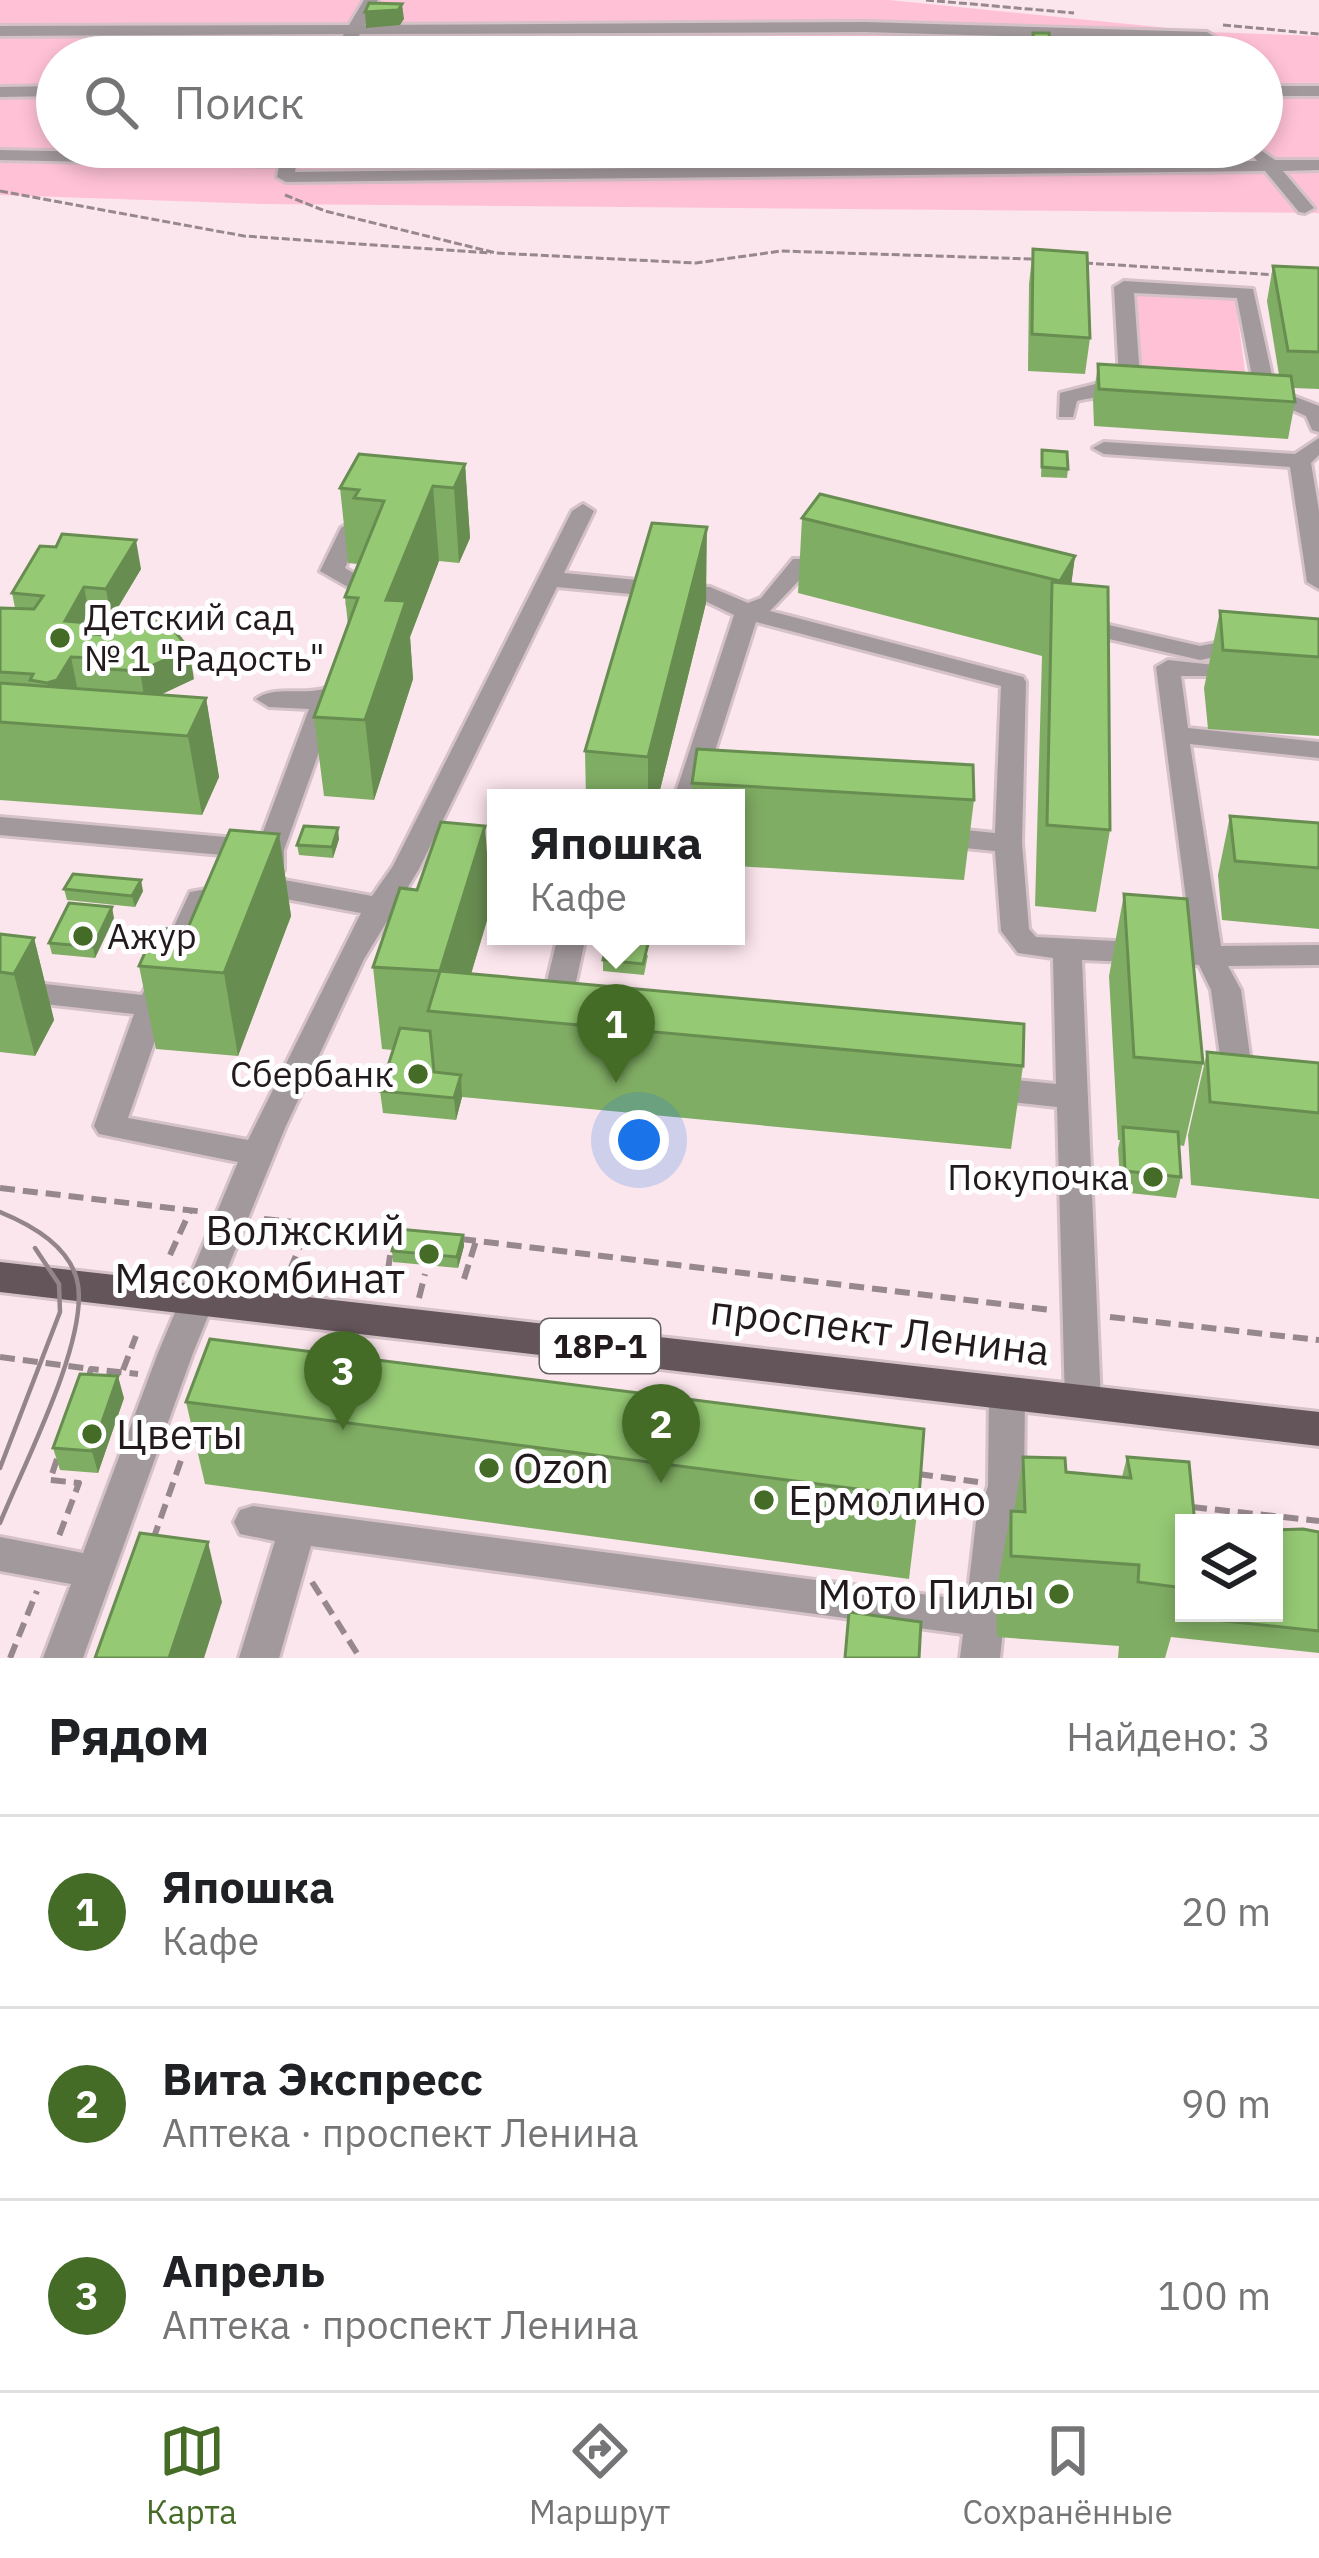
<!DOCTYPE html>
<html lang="ru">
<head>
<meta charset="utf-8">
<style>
	:root { --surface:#fff; --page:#f6f6f6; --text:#202124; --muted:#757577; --line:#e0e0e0; --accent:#446c27 }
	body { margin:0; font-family:"IBM Plex Sans",sans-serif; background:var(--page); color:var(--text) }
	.controls { position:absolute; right:36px; bottom:36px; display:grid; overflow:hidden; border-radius:0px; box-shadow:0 6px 18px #0003 }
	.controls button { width:108px; height:108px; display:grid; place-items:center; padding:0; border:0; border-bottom:3px solid var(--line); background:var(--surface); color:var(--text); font:60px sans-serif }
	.you { position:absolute; left:639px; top:1140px; width:42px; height:42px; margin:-30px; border:9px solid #fff; border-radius:50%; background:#1a73e8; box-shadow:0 0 0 18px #1a73e833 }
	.badge { display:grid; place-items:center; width:78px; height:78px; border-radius:50%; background:var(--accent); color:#fff; font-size:39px; font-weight:700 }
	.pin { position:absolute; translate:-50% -99px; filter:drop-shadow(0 3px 6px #0008) }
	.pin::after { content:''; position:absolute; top:63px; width:42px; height:36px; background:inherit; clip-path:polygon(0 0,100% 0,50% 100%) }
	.popup { position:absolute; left:487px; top:789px; width:258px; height:156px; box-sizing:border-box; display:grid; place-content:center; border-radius:0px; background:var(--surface); filter:drop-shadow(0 3px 9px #0005); font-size:39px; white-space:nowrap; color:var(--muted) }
	.popup b { font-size:45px; color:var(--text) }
	.popup::after { content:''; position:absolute; left:50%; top:100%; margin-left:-24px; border:24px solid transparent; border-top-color:var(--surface) }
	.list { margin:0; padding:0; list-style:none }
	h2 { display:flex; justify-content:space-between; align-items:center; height:156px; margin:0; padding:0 48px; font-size:51px }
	h2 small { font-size:39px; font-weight:400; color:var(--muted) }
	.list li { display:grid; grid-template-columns:78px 1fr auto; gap:36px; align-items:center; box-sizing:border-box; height:192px; padding:0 48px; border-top:3px solid var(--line) }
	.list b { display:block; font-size:45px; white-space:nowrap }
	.list p { margin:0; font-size:39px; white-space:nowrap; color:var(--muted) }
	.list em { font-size:39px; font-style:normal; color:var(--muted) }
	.icon { flex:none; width:66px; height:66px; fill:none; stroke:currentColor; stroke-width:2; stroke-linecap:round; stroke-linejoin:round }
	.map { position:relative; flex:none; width:1319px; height:1658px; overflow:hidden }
	.search { position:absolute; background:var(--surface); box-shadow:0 6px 18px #0003; left:36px; right:36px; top:36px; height:132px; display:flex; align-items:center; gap:30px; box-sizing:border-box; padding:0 42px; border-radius:66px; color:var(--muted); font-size:45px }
	.sheet { height:732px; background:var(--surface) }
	nav { display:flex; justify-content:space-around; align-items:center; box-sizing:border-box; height:168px; border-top:3px solid var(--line); background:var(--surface); font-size:33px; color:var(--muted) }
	nav a { display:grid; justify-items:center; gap:6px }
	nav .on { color:var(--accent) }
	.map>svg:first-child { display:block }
</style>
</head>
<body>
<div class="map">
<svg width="1319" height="1658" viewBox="0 0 1319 1658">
	<rect width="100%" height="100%" fill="#fce6ed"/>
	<g fill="#ffc1d6" fill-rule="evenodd">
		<path d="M0,0H889L1208,32L1319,36V213L260,204L0,195ZM57,57H1262V147H57Z"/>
		<path d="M1135,292L1235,297L1247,386L1141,380Z"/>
	</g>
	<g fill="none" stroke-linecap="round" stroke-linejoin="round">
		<g stroke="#d5c1c8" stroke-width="6">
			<g id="minor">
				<path d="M364,0H378L365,25L866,22L1207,32L1215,37L1207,42L866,32L360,34L347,57H331L344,34L0,36V26L349,25Z"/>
				<path d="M57,86V96L0,97V87Z"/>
				<rect x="1262" y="86" width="57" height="10"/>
				<path d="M0,150L288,156L297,161L295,172L1257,161L1253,156L1262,151L1275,160H1319V170L1283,171L1314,208L1305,213L1299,212L1265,171L286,182L277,177L279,166L0,160Z"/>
				<path d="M1124,281L1253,289L1275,389L1319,406V432L1312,430L1306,416L1251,391L1254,387L1237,298L1134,293L1140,377L1161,384C1151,391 1096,396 1077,401L1073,417H1059L1060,393L1119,378L1114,287Z"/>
				<path d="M1319,438V455L1311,463L1319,511V589L1307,582L1290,467L1104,454L1093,448L1104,442L1295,454Z"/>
				<path d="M583,504L594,511L564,573L710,587L748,603L761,598L793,559L842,558L846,563L842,568L808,571L770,611L1023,677L1026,682L1022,843L1029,929L1036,937L1192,945L1156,667L1168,660L1224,666L1227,671L1224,676H1181L1188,728L1319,742V758L1190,744L1221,946L1319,945V965L1228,966L1241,990L1255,1092L1251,1100H1229L1225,1092L1211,990L1199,965L1082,960L1101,1402L1095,1413L1083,1417L1071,1413L1065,1402L1057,1107L986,1099L975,1096L971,1088L975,1080L986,1077L1056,1084L1053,958L1018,953L1001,931L995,851L935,845L921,836L935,827L995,833L1001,686L756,622L700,798H674L734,615L705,601L557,587L419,869L364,959L285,1128L193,1353L83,1658H43L71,1584L0,1571V1537L83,1553L158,1353L238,1162L99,1134L94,1126L134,1014L0,999V979L142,995L190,892L267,878L256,870V858L0,835V817L260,840L309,709L269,707L256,699C274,685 305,696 326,688L339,696L284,850V870L273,878L372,896L393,866L572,511ZM270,896L361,913L248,1140L128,1118L167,1006L211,906Z"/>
				<path d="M352,521L363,528L345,568L378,587L368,609L360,611L348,604L353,590L320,571L341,528Z"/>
				<path d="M1074,617L1200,646L1258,635H1319V649H1258L1200,660L1066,629L1062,624L1066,619Z"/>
				<path d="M558,936H586L569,1014L564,1021H544L539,1014Z"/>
				<path d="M1007,1378L1019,1383L1025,1393L1024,1486L1014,1522L1000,1658H960L963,1634L311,1546L279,1658H239L275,1541L240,1534L234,1522L240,1510L253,1506L967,1600L976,1522L988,1486L989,1393L995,1383Z"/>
			</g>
		</g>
		<g stroke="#d5c1c8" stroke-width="6">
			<path id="major" d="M0,1262L1319,1412V1446L0,1292Z"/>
		</g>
		<g stroke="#97888d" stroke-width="3" stroke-dasharray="8 3" stroke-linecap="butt">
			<path d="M926,0L1074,13"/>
			<path d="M1223,25L1319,34"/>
			<path d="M0,191L244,236L491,253"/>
			<path d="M285,195L325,211L496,253L696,263L781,251L1032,259"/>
			<path d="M1085,263L1277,275"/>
		</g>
		<g stroke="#97888d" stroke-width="6" stroke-dasharray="15 8" stroke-linecap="butt">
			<path d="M0,1188L205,1212"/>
			<path d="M264,1219L402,1233"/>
			<path d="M461,1239L1051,1310"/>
			<path d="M170,1255L190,1211"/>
			<path d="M290,1270L309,1224"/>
			<path d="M388,1270L393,1235"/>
			<path d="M464,1279L476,1241"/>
			<path d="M419,1298L425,1274"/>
			<path d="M1110,1317L1319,1340"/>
			<path d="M0,1357L91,1369"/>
			<path d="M123,1370L136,1336"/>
			<path d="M89,1376L91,1369L138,1374"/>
			<path d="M57,1459L50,1480L79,1483L59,1536"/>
			<path d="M918,1474L978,1482"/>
			<path d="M1192,1507L1319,1521"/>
			<path d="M153,1540L193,1426"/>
			<path d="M312,1582L360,1658"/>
			<path d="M10,1658L37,1591"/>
		</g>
		<use href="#minor" fill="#a2999c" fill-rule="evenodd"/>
		<use href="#major" fill="#64555a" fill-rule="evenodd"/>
		<g stroke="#94858a" stroke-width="4.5">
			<path d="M0,1212C32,1225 72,1247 78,1285C87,1344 23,1466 0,1523"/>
			<path d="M0,1468L60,1312L59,1284L35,1248"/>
		</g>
	</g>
	<g fill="#80ad64">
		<path d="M1033,33L1050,44L1049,52H1033Z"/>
		<path d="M894,147H918L919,162H896Z"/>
		<path d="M1033,249L1090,338L1085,374L1028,371L1029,284Z"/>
		<path d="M1273,266L1319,268V389L1293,388L1295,402L1288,439L1094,426L1093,400L1098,364L1279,375L1267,301Z"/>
		<path d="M1042,450L1068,469L1067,478L1041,477Z"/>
		<path d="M465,464L470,538L459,563L439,561L410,637L413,679L374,800L324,796L314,717L348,625L345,597L358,564L348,563L340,488Z"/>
		<path d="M820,494L1075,556L1071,584L1108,587L1110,830L1096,912L1035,906L1042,656L798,593L802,518Z"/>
		<path d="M141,569L111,619L90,617L87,623L90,634L194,679L160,695L206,698L219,777L202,815L0,800V607L15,608L12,593Z"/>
		<path d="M706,603L658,798H586L585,751Z"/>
		<path d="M1220,611L1319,619V736L1208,729L1204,688Z"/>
		<path d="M692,783L974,800L964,880L736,866V798H692Z"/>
		<path d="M1230,816L1319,823V929L1222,920L1218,875Z"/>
		<path d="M279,834L291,916L238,1056L156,1049L139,966L187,930Z"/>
		<path d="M339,839L333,858L299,855L297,845Z"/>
		<path d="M64,889L143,891L135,907L67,900Z"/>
		<path d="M417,890L491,907L471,974L1023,1066L1011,1149L462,1097L456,1120L383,1113L380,1091L393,1050L382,1049L373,967Z"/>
		<path d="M1124,894L1203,1063L1184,1146L1179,1145L1181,1177L1176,1198L1121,1192L1118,1149L1120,1140H1118L1109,976Z"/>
		<path d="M114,918L95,958L52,954L49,943Z"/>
		<path d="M0,934L34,938L54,1020L35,1056L0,1052Z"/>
		<path d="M648,955L644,975L603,971V960Z"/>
		<path d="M1207,1052L1319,1063V1199L1191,1185L1188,1135Z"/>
		<path d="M463,1235L464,1246L458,1268L393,1262L392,1251Z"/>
		<path d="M124,1398L98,1473L60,1470L53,1448Z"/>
		<path d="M186,1402L919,1497L909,1579L205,1484Z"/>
		<path d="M1023,1457L1066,1472L1122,1477L1127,1457L1189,1462L1184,1613L1319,1532V1653L1171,1637L1165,1658H1118L1119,1646L997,1637L996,1593L1011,1511H1014Z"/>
	</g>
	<g fill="#688d51">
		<path d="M402,4L404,19L400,25L366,28L365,12Z"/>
		<path d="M465,464L470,538L459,563L454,488Z"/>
		<path d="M433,486L439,561L410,637L413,679L374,800L365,720L386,600Z"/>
		<path d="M707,527L706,603L658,798H648V757Z"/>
		<path d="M136,540L141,569L111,619L106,589Z"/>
		<path d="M1075,556L1065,632L1051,647L1060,581Z"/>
		<path d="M84,587L90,617L71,651L65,621Z"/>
		<path d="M189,649L194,679L145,702L140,671Z"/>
		<path d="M71,657L77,687L64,711L54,714L47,683Z"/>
		<path d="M206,698L219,777L202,815L188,736Z"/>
		<path d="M485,826L491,907L459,1014L440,971Z"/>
		<path d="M338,828L339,839L333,858L332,847Z"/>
		<path d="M279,834L291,916L238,1056L224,973Z"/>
		<path d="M141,880L143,891L135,907L132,896Z"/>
		<path d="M112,907L114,918L95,958L93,947Z"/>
		<path d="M34,938L54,1020L35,1056L14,974Z"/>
		<path d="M461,1075L462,1097L456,1120L454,1098Z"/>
		<path d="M463,1235L464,1246L458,1268L457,1257Z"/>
		<path d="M118,1376L124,1398L98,1473L92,1451Z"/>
		<path d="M208,1542L222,1602L204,1658H169Z"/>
	</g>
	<g fill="#95c974" stroke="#688d51" stroke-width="3">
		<path d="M369,3L402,4L398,10L365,12Z"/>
		<path d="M1033,33H1049L1050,44H1034Z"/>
		<path d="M895,147H918L920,153L896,154Z"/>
		<path d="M1033,249L1087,253L1090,338L1032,334Z"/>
		<path d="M1273,266L1319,268V352L1288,351Z"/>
		<path d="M1098,364L1291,376L1295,402L1099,389Z"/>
		<path d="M1042,450L1067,452L1068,469L1042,467Z"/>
		<path d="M359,454L465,464L454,488L433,486L386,600L406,601L365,720L314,717L358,598L345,597L384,501L354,498L359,490L340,488Z"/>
		<path d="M820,494L1075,556L1060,581L802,518Z"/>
		<path d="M652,523L707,527L648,757L585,751Z"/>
		<path d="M62,534L136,540L106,589L84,587L65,621L88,623L83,633L103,635L108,628L132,620L144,624L164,618L189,649L140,671L89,668L94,658L71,657L57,680L47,683L30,680L33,674L0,672V608L34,609L43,596L12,593L40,546L56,547Z"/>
		<path d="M1052,582L1108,587L1110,830L1047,825Z"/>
		<path d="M1220,611L1319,619V657L1223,650Z"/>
		<path d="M0,683L206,698L188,736L0,722Z"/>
		<path d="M697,749L973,765L974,800L692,783Z"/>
		<path d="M1230,816L1319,823V868L1235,861Z"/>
		<path d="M441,822L485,826L440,971L373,967L400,888L417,890Z"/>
		<path d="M304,826L338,828L332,847L297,845Z"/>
		<path d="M230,830L279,834L224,973L139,966L156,928L187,930Z"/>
		<path d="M73,874L141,880L132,896L64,889Z"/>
		<path d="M1124,894L1187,899L1203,1063L1134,1057Z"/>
		<path d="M69,903L112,907L93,947L49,943Z"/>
		<path d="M0,934L34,938L14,974L0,972Z"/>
		<path d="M608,940L648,944L643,964L603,960Z"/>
		<path d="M440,971L1024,1024L1023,1066L428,1011Z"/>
		<path d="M400,1028L430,1031L434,1072L461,1075L454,1098L380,1091Z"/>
		<path d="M1207,1052L1319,1063V1113L1210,1102Z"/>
		<path d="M1123,1127L1178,1132L1181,1177L1125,1171Z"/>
		<path d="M398,1229L463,1235L457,1257L392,1251Z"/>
		<path d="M210,1339L924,1429L919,1497L186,1402Z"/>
		<path d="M80,1374L118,1376L92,1451L53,1448Z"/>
		<path d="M1023,1457L1065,1458L1066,1472L1131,1478L1127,1457L1189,1462L1194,1514L1193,1523H1184V1588L1138,1582L1139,1565L1011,1556V1511L1025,1512Z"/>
		<path d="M1303,1529L1319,1532V1631L1177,1616L1184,1589V1613H1274V1530Z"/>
		<path d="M140,1533L208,1542L169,1658H95Z"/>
		<path d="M849,1612L921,1622L919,1658H845Z"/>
	</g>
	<g fill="#446c27" stroke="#fff" stroke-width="4.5">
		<circle cx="60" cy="638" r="12"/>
		<circle cx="83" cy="936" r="12"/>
		<circle cx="418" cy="1074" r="12"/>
		<circle cx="1153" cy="1177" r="12"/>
		<circle cx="429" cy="1254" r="12"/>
		<circle cx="92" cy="1434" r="12"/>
		<circle cx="489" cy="1468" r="12"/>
		<circle cx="764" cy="1500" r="12"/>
		<circle cx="1059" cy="1594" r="12"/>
	</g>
	<g text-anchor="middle" stroke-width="10" stroke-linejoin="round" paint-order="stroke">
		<rect fill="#fff" stroke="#645f61" stroke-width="3" x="540" y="1319" width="120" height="54" rx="9"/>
		<g font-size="33" font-weight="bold" fill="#221a1d">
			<text x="600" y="1358">18Р-1</text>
		</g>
		<g font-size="36" fill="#221a1d" stroke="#fff" text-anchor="start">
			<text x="84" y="630">Детский сад<tspan x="84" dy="41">№ 1 "Радость"</tspan></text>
			<text x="107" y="949">Ажур</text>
			<text x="394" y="1087" text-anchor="end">Сбербанк</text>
			<text x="1129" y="1190" text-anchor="end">Покупочка</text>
		</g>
		<g font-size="42" fill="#221a1d" stroke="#fff" text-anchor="start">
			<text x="405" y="1245" text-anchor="end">Волжский<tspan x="405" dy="48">Мясокомбинат</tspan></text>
			<text x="116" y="1449">Цветы</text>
			<text x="513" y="1483">Ozon</text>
			<text x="788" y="1515">Ермолино</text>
			<text x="1035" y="1609" text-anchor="end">Мото Пилы</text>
		</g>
		<g font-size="42" fill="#221a1d" stroke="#fff">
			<text transform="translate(880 1330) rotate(7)" y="15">проспект Ленина</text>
		</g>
	</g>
</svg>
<div class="controls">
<button><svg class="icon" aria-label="layers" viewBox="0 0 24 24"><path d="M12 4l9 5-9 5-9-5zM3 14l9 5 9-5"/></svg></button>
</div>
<div class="you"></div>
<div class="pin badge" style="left:616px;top:1083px">1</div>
<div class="popup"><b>Япошка</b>Кафе</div>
<div class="pin badge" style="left:661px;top:1483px">2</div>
<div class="pin badge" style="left:343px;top:1430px">3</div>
<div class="search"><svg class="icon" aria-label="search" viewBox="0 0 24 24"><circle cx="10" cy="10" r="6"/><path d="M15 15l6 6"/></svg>Поиск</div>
</div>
<section class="sheet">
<h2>Рядом<small>Найдено: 3</small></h2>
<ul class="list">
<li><span class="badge">1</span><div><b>Япошка</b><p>Кафе</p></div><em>20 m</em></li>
<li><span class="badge">2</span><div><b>Вита Экспресс</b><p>Аптека · проспект Ленина</p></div><em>90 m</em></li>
<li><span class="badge">3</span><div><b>Апрель</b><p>Аптека · проспект Ленина</p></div><em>100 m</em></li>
</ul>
</section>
<nav>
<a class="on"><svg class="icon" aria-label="map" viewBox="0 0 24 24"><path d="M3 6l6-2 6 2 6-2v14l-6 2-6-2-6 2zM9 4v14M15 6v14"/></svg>Карта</a>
<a><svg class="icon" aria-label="directions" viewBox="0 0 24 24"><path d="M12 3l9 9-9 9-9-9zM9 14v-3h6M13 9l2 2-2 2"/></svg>Маршрут</a>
<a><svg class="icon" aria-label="saved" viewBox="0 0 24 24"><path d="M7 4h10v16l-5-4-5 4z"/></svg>Сохранённые</a>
</nav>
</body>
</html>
